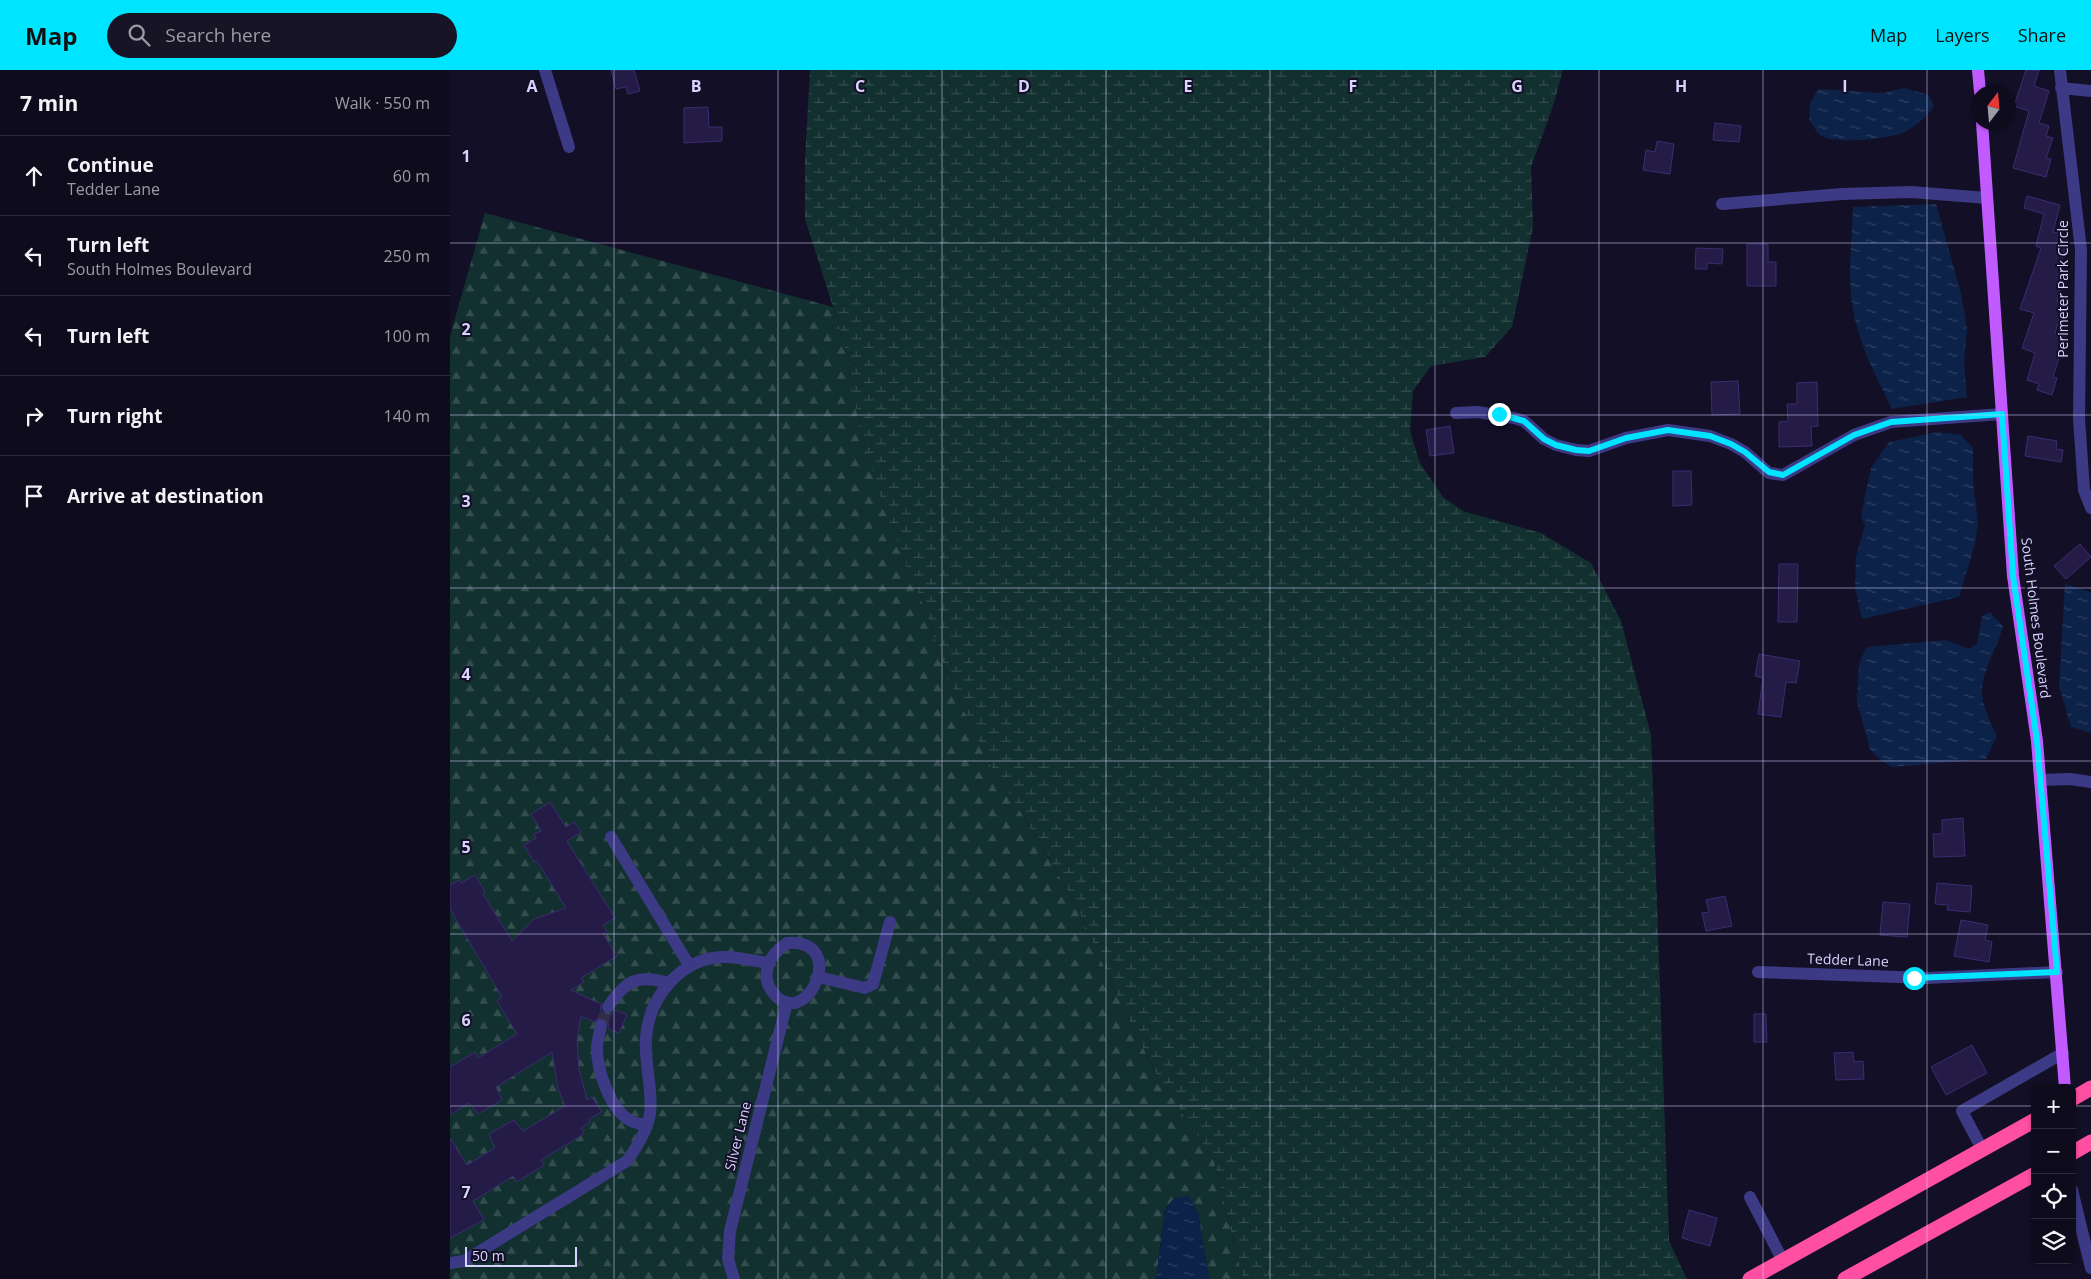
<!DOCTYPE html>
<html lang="en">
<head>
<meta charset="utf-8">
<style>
	:root { --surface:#0e0b1c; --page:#171425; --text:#f1f3f6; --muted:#9b9ba3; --line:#2e2b3b; --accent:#00e5ff }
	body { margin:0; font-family:"Open Sans",sans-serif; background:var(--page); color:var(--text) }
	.controls { position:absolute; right:15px; bottom:15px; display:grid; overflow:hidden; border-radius:8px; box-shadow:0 1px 4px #0004 }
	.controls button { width:45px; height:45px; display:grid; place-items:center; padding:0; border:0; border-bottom:1px solid var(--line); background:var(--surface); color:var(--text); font:25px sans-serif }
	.compass { position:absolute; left:1521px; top:15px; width:45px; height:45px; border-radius:50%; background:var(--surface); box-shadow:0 1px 4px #0004; rotate:16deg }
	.scale { position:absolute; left:15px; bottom:12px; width:112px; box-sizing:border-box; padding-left:5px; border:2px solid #d9d4ff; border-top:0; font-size:14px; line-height:18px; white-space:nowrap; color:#d9d4ff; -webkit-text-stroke:4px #130f26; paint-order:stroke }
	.stop { position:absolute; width:15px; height:15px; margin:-11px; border:4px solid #00e5ff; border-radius:50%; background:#fff }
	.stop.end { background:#00e5ff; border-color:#fff; box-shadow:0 1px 5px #0008 }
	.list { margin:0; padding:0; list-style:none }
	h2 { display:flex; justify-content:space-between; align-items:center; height:65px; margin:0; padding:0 20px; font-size:21px }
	h2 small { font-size:16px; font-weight:400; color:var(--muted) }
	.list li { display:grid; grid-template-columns:32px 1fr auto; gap:15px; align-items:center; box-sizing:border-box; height:80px; padding:0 20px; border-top:1px solid var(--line) }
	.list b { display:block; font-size:19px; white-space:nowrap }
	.list p { margin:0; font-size:16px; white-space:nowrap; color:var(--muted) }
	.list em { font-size:16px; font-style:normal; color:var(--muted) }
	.icon { flex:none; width:28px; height:28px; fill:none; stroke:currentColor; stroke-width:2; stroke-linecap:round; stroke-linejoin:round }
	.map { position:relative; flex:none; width:1641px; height:1209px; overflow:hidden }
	header { display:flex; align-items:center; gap:30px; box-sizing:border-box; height:70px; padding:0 25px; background:var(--accent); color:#111 }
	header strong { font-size:24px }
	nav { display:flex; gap:28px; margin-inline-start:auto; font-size:18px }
	.search { width:350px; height:45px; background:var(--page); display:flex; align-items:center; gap:12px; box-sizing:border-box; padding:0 18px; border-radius:28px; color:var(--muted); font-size:19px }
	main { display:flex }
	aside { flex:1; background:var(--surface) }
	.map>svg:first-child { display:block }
</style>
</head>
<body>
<header>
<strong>Map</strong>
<div class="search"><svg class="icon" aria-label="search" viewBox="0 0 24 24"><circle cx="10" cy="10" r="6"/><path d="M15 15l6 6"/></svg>Search here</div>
<nav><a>Map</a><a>Layers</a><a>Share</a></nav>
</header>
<main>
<aside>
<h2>7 min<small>Walk · 550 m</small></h2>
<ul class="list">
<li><svg class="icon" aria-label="ahead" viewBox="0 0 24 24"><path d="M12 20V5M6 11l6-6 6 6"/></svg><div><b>Continue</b><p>Tedder Lane</p></div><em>60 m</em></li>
<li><svg class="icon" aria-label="left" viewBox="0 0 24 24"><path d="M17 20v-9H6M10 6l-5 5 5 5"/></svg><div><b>Turn left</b><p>South Holmes Boulevard</p></div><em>250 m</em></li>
<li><svg class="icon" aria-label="left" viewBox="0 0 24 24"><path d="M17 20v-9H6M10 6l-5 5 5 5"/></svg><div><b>Turn left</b></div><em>100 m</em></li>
<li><svg class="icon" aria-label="right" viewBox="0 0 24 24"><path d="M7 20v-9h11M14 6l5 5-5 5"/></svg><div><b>Turn right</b></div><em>140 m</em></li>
<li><svg class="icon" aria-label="arrive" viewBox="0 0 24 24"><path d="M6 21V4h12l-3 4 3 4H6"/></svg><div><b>Arrive at destination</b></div></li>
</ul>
</aside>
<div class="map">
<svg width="1641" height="1209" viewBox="0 0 1641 1209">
	<defs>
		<pattern id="forest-firs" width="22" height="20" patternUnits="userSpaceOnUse" patternTransform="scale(1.25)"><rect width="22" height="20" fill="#12302f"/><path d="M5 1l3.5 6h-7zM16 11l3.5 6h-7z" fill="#344d4e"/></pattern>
		<pattern id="wetland-marsh" width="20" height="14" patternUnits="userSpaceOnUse" patternTransform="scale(1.25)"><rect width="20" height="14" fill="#12302f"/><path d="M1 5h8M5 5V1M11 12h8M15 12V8" fill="none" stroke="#344d4e"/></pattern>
		<pattern id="water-ripples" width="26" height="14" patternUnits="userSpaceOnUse" patternTransform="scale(1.25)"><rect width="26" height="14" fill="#0c2248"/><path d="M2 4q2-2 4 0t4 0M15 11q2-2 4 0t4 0" fill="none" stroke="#2f4163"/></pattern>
	</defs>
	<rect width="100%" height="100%" fill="#130f26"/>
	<path fill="url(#forest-firs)" d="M35,143L383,237L393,268L410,359L434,437L473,534L498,607L537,690L587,767L629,841L669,930L708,1007L764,1091L793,1209H759L748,1142L715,1139L706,1209H0V266Z"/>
	<path fill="url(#wetland-marsh)" d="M360,0H1113L1103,36L1081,97L1083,157L1062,257L1035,287L981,296L963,321L960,361L970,393L993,427L1013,441L1091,463L1141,493L1171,551L1201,665L1219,1171L1237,1209H793L764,1091L708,1007L669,930L629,841L587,767L537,690L498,607L473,534L434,438L410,359L393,268L355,149V90Z"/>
	<g fill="url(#water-ripples)">
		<path d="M1454,18L1479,25L1484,36C1478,46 1466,56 1455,62C1441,69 1382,75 1370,65C1366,61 1362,54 1359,49L1360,34L1368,19L1433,23Z"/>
		<path d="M1486,134L1511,223L1517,258L1514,293L1517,327L1442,339C1428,310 1412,281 1405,249C1396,213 1402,174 1403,137Z"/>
		<path d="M1488,362L1511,365L1523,378V411L1528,452L1525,474L1509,527L1412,549L1405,518L1406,487L1415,455L1411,447L1414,430L1421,398L1439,372Z"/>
		<path d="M1615,514L1641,522V663L1621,657L1609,616Z"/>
		<path d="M1540,542L1553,556C1548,577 1533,598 1532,619C1531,635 1540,651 1547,666L1536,689L1442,697L1428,688L1420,679L1407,632L1409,593L1417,577L1496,570L1519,579L1527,574L1532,546Z"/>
		<path d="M739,1126L748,1142L759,1209H706L715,1139L724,1128Z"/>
	</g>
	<g fill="#241b47" stroke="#3b2d73">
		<path d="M161,0H184L190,21L178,24L176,17L166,19Z"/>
		<path d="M1576,0H1589L1584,16L1599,21L1589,53L1599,56L1596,66L1603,68L1596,88L1601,89L1596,107L1563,98L1579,41L1564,36Z"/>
		<path d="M258,37L259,57H272V71L234,73V38Z"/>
		<path d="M1265,53L1291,56L1289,72L1263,70Z"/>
		<path d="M1207,71L1224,74L1220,104L1193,100L1196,80L1205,82Z"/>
		<path d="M1577,126L1610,135L1603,162L1618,165L1608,206L1614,208L1607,232L1614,234L1605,263L1616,266L1603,307L1607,308L1602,325L1587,320L1589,314L1577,310L1585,283L1572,278L1584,243L1570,239L1591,178L1586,176L1594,144L1574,138Z"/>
		<path d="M1297,174H1318V192H1326V216H1297Z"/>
		<path d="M1246,178L1273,179L1272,194L1257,193V199H1245Z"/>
		<path d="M1288,311L1290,344L1262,345L1261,312Z"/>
		<path d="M1367,312L1368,356L1361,357L1362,376L1329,377V352L1338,351L1337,334H1347V313Z"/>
		<path d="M1000,356L1004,383L980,386L976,360Z"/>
		<path d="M1578,366L1607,371L1606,379L1613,380L1611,392L1575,386Z"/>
		<path d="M1223,401H1241L1242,435L1223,436Z"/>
		<path d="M1630,474L1641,487L1616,509L1604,496Z"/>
		<path d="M1329,494H1348L1347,552H1328Z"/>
		<path d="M1309,584L1350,591L1346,613L1336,612L1331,647L1308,644L1313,608L1305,606Z"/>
		<path d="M100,732L116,757L124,752L131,762L117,771L165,848L153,855L157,862L153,864L167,886L131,908L134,912L121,920L151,934L150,940L154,944L161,945L166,940L177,945L169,963L159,959L158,952L153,947L148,948L144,952L131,946L127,970L129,999L137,1030L142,1027L152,1042L139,1049L140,1052L131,1058L134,1064L91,1090L94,1095L67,1112L63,1106L23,1131L34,1150L0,1168V1068L17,1095L45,1078L39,1064L64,1050L73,1061L115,1036L108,1018L102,982L46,1017L52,1030L28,1044L19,1033L0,1045V997L25,982L28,988L67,964L47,931L52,927L0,839V815L9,810L11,813L25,805L35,822L33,824L62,871L84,849L116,838L87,791L84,792L74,775L86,768L84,764L91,761L81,744Z"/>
		<path d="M1513,748L1515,786L1484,787L1483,764H1492V750Z"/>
		<path d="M1487,813L1522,816L1520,842L1497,840L1498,835L1485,834Z"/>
		<path d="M1275,826L1282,856L1256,861L1252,843L1259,842L1256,830Z"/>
		<path d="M1433,832L1460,834L1457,867L1430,865Z"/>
		<path d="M1511,850L1538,855L1535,870L1542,872L1539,892L1504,886Z"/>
		<path d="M1304,944H1316L1317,972H1304Z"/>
		<path d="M1522,975L1537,1003L1496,1025L1481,997Z"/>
		<path d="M1403,982L1404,992L1413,991L1414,1009L1386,1010L1384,983Z"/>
		<path d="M1239,1140L1267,1148L1260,1176L1232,1168Z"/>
	</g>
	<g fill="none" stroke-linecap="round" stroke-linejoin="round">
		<path stroke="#312d47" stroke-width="12" stroke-dasharray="12 6" stroke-linecap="butt" d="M151,955L158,937"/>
		<g stroke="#3d3a85" stroke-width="12">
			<path d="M95,0L119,77"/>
			<path d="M1610,0L1631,180L1629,349L1634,420L1641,438"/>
			<path d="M1611,18L1641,21"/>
			<path d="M1272,134L1392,124L1461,122L1537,128"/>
			<path d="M1006,343L1028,342L1064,348L1074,351L1094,369L1106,375L1126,380L1139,381L1176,368L1218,360L1260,366L1281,374L1295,382L1319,403L1333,405L1404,365L1441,352L1552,344"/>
			<path d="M1590,710L1620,709L1641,712"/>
			<path d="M161,767L239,895"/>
			<path d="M337,873C399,869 358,957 327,927C308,909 317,886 337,873Z"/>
			<path d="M1308,902L1477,908L1607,902"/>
			<path d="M368,907L415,918L423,914L440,852"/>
			<path d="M158,937C176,910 187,904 219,913"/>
			<path d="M151,955C150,963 147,971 147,978C147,1000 160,1040 181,1051C185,1053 191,1054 196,1055"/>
			<path d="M1532,1079L1512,1041L1613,983"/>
			<path d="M1622,1120L1641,1198"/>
			<path d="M1300,1127L1333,1191"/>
			<path d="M0,1193L14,1191L177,1091C187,1077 197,1061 200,1044C203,1019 194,993 196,968C199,927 230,889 272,887C287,886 304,891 318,893"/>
			<path d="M284,1209L278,1189L280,1161L337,932"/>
		</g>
		<g stroke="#c25bff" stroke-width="12">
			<path d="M1528,0L1530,22"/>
			<path d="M1532,52L1563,506L1587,671L1615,1018"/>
		</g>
		<g stroke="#ff4fa3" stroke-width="15">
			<path d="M1622,1029L1641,1018"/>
			<path d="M1622,1083L1641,1072"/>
			<path d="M1300,1209L1585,1050"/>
			<path d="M1395,1209L1585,1104"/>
		</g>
	</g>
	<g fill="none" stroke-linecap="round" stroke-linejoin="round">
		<path stroke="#00e5ff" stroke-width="6" d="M1049,344L1074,351L1094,369L1106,375L1126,380L1139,381L1176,368L1218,360L1260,366L1281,374L1295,382L1319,402L1333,405L1404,365L1441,352L1552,344L1563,506L1587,671L1607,902L1464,908"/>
	</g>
	<path fill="none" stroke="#d9d4ff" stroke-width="1" stroke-opacity="0.55" d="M164,0V1209M328,0V1209M492,0V1209M656,0V1209M820,0V1209M985,0V1209M1149,0V1209M1313,0V1209M1477,0V1209M0,173H1641M0,345H1641M0,518H1641M0,691H1641M0,864H1641M0,1036H1585M1622,1036H1641"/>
	<g text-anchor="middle" stroke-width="4" stroke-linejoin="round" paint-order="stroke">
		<g font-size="14" fill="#d9d4ff" stroke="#130f26">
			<text transform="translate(1613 219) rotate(-90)" y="5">Perimeter Park Circle</text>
			<text transform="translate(1586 548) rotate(83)" y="5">South Holmes Boulevard</text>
			<text transform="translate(1398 890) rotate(2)" y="5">Tedder Lane</text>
			<text transform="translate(288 1066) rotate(-76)" y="5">Silver Lane</text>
		</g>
	</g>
	<g font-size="16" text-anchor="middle" font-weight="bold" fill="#d9d4ff" stroke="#130f26" stroke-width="4" stroke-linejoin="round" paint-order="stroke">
		<text x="82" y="22">A</text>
		<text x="246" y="22">B</text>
		<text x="410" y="22">C</text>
		<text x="574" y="22">D</text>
		<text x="738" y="22">E</text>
		<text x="903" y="22">F</text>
		<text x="1067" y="22">G</text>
		<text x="1231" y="22">H</text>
		<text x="1395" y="22">I</text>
		<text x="16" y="92">1</text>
		<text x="16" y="265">2</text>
		<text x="16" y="437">3</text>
		<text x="16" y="610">4</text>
		<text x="16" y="783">5</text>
		<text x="16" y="956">6</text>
		<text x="16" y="1128">7</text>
	</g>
</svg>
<div class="controls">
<button>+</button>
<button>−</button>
<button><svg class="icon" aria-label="locate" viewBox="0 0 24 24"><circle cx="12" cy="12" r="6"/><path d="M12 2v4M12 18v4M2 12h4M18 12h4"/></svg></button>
<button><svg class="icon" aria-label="layers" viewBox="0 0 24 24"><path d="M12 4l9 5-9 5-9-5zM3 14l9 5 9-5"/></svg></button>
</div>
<svg class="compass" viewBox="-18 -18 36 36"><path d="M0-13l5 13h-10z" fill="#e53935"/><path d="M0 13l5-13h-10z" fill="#9b9ba3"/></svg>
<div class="scale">50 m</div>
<div class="stop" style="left:1464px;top:908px"></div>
<div class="stop end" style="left:1049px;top:344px"></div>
</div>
</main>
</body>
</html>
